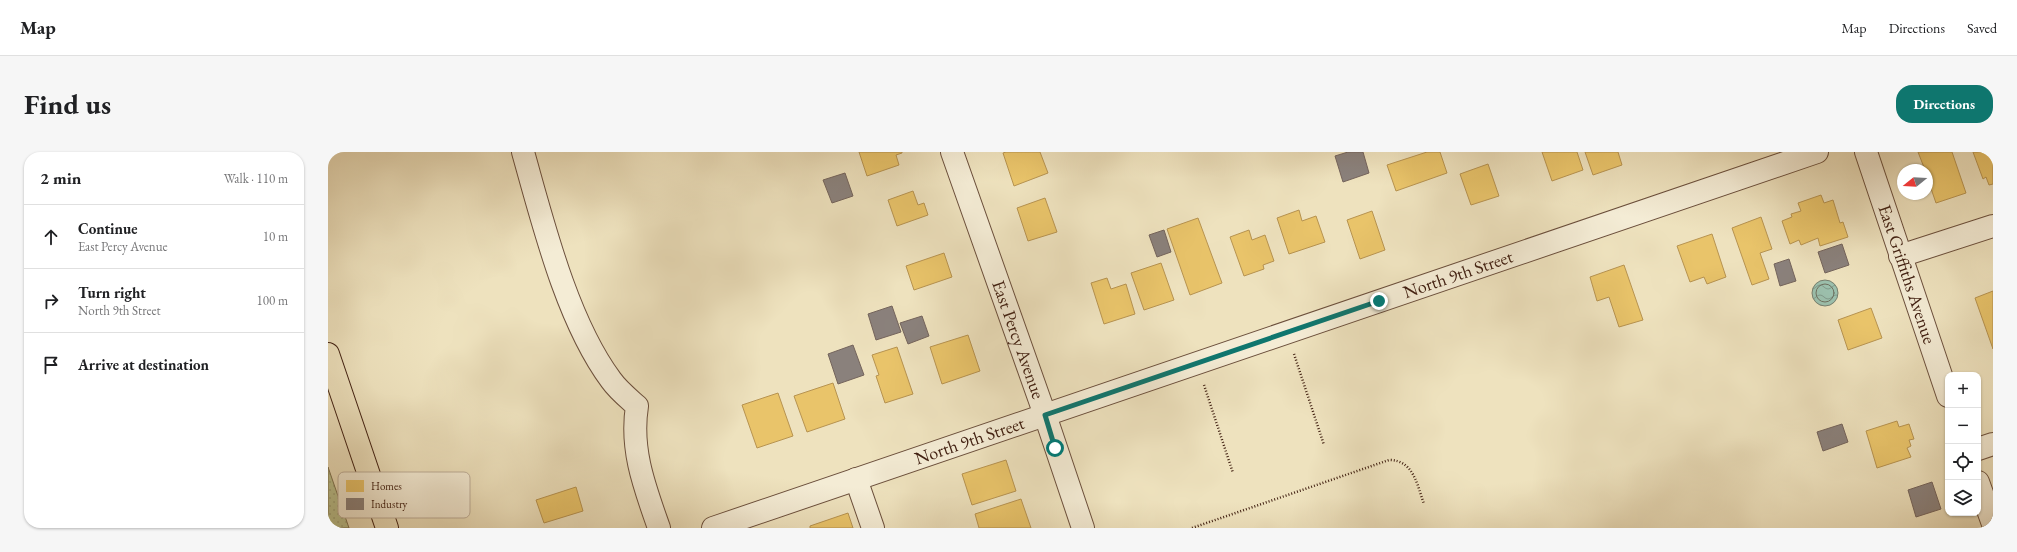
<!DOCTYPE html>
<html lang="en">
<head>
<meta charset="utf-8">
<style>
	:root { --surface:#fff; --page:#f6f6f6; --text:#202124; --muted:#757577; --line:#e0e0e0; --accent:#0f766e }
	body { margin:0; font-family:"EB Garamond",serif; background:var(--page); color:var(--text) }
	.controls { position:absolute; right:12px; bottom:12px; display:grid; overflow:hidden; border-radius:8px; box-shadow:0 1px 3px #0004 }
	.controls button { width:36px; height:36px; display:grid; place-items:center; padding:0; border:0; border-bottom:1px solid var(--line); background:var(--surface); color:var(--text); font:20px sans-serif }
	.compass { position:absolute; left:1569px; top:12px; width:36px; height:36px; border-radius:50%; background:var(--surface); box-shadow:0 1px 3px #0004; rotate:252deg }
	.stop { position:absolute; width:12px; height:12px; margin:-9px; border:3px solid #0f766e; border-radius:50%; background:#fff }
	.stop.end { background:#0f766e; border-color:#fff; box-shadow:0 1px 4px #0008 }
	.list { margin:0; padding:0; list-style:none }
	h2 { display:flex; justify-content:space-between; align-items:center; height:52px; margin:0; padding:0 16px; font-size:17px }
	h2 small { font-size:13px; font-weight:400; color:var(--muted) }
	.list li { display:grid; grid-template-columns:26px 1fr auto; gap:12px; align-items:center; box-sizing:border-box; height:64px; padding:0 16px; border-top:1px solid var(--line) }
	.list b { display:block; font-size:15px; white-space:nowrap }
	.list p { margin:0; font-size:13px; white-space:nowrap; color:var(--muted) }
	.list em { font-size:13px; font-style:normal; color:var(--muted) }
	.icon { flex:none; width:22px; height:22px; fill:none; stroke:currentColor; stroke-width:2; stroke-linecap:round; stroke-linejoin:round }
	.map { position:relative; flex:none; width:1665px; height:376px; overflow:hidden; border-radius:16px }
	header { display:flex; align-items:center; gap:24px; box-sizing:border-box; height:56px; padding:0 20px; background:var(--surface); border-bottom:1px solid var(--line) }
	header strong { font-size:19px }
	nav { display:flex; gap:22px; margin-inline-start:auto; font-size:14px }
	.intro { display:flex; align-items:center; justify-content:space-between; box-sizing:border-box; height:96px; padding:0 24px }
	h1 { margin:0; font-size:28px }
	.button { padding:10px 18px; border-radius:16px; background:var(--accent); color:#fff; font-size:14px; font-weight:700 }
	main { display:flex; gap:24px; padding:0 24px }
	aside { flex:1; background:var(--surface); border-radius:16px; box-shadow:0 1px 3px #0004 }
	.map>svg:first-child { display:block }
</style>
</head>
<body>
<header>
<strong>Map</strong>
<nav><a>Map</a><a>Directions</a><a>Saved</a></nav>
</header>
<div class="intro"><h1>Find us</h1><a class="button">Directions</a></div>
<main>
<aside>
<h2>2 min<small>Walk · 110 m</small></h2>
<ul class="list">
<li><svg class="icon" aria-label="ahead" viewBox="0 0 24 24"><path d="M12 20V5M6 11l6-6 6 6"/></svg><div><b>Continue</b><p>East Percy Avenue</p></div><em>10 m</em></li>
<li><svg class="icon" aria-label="right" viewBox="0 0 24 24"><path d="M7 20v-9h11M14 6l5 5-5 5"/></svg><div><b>Turn right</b><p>North 9th Street</p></div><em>100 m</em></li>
<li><svg class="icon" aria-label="arrive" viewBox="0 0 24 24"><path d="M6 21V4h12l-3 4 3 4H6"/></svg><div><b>Arrive at destination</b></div></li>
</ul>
</aside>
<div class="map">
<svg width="1665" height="376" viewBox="0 0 1665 376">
	<defs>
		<pattern id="park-dots" width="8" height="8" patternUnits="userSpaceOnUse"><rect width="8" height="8" fill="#bbc390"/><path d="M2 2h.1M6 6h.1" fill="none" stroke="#a2a77b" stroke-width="1.8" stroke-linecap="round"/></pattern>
		<pattern id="water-waves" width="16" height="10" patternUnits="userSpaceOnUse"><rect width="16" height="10" fill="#9bbfac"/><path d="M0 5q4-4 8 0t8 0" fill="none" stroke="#809b8b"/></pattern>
	</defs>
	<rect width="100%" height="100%" fill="#eee2be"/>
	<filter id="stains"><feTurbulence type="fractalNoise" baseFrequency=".005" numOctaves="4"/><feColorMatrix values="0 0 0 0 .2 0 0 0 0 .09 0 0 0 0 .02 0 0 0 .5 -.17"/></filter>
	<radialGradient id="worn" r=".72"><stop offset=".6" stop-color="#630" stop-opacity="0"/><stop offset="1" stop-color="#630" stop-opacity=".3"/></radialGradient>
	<path fill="url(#park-dots)" stroke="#7e7251" d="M0,315L21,376H0Z"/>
	<circle fill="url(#water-waves)" stroke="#777f6e" cx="1497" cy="141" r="13"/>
	<g fill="#e9c46a" stroke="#b79350">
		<path d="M531,0H574V1L568,3L571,13L539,24Z"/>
		<path d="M678,0H712L720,21L686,34L675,1Z"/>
		<path d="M1099,0H1112L1119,21L1068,39L1059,13Z"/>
		<path d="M1214,0H1249L1255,18L1224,29Z"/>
		<path d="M1257,0H1290L1294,13L1265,23Z"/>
		<path d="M1590,0H1624L1638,41L1608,51L1599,25V18H1597Z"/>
		<path d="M1645,0H1665V32L1661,33L1658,25L1655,27Z"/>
		<path d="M1160,12L1171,44L1143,53L1132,22Z"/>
		<path d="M585,39L590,53L596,51L600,63L569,74L560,48Z"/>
		<path d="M1493,43L1496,51L1505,48L1512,71L1515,70L1520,85L1492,94L1490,86L1473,93L1471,88L1462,92L1454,69L1464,65L1463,62L1473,59L1470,51Z"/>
		<path d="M717,46L729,80L700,89L689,56Z"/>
		<path d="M971,58L974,69L988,64L997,90L961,102L949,66Z"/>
		<path d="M1044,59L1057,98L1032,107L1019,68Z"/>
		<path d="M1433,65L1444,97L1432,101L1441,127L1424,133L1404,76Z"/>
		<path d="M870,66L894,131L862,143L839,77Z"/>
		<path d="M921,78L924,88L937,83L946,109L935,113L936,117L916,124L902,85Z"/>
		<path d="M1384,82L1398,125L1379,132L1376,125L1362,130L1349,94Z"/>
		<path d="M616,101L624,125L586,138L578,114Z"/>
		<path d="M833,111L846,148L816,158L803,121Z"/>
		<path d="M1296,113L1315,168L1291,175L1281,145L1269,149L1262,125Z"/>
		<path d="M779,126L783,137L798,132L807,162L776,172L763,131Z"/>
		<path d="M1665,139V197L1647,146Z"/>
		<path d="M1543,156L1554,186L1520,198L1510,168Z"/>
		<path d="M640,183L652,219L614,232L602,195Z"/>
		<path d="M569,195L585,242L557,251L548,224L551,223L544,203Z"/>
		<path d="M505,231L517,267L479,280L466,244Z"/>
		<path d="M450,241L465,284L429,296L414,253Z"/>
		<path d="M1569,269L1571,275L1581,272L1586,287L1581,288L1583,294L1579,296L1583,305L1549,316L1538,279Z"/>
		<path d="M678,308L688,339L644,353L634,322Z"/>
		<path d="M248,335L255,359L216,371L208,348Z"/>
		<path d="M693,347L703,376H651L647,362Z"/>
		<path d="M520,361L525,376H482V374Z"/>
	</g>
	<g fill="#8a817c" stroke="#74645c">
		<path d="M1020,0H1035L1041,21L1015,30L1007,4Z"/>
		<path d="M517,21L525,44L504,51L495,28Z"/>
		<path d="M836,78L843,100L829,105L821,83Z"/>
		<path d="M1514,92L1521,113L1497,121L1490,100Z"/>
		<path d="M1461,107L1468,129L1452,134L1446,112Z"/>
		<path d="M564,154L573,180L548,188L540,162Z"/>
		<path d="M594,164L601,184L580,192L572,171Z"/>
		<path d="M525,193L536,223L510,232L500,202Z"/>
		<path d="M1514,272L1520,290L1495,299L1489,280Z"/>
		<path d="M1604,330L1613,357L1588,365L1580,338Z"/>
	</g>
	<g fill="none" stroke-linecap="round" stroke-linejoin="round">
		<circle stroke="#6e705f" stroke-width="1" cx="1497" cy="141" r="9"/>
		<g stroke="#6c503d" stroke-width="24">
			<g id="minor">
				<path d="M195,0C215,71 239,169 283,228C290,238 300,246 309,254C302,298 317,336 331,376"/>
				<path id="s1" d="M624,0L717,263L755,376"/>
				<path id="s2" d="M1538,0L1620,244"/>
				<path d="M1572,104L1665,74"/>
				<path d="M1650,297L1665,292"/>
				<path d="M528,327L545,376"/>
				<path d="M1650,330L1665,372"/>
				<path id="s3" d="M385,376L1489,0"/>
			</g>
		</g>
		<g stroke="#412012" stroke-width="24">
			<path id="major" d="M0,202L59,376"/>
		</g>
		<g stroke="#412012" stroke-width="2.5" stroke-dasharray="1 2" stroke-linecap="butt">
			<path d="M966,202L996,293"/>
			<path d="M876,233L905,321"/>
			<path d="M864,376L1061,308C1086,308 1089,333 1096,352"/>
		</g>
		<use href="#minor" stroke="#f4ecd5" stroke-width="22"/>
		<use href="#major" stroke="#eee2be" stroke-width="22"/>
	</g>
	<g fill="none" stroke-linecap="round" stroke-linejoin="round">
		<path stroke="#0f766e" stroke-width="5" d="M727,296L717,263L1051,149"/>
	</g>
	<g text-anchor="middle" stroke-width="4" stroke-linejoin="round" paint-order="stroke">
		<g font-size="18" fill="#412012" stroke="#f4ecd5">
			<text dy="6" stroke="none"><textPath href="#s3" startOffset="787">North 9th Street</textPath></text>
			<text dy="6" stroke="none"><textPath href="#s2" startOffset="129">East Griffiths Avenue</textPath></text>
			<text dy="6" stroke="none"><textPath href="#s1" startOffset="199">East Percy Avenue</textPath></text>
			<text dy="6" stroke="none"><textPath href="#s3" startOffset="271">North 9th Street</textPath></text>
		</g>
	</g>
	<rect x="10" y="320" width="132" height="46" rx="6" fill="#f4ecd5" stroke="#beaf9a" stroke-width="1"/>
	<rect x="18" y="328" width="18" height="12" fill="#e9c46a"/>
	<rect x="18" y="346" width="18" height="12" fill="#8a817c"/>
	<g font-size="11" fill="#412012">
		<text x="43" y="338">Homes</text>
		<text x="43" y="356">Industry</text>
	</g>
	<rect width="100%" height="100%" filter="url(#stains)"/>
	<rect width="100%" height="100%" fill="url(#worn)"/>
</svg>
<div class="controls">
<button>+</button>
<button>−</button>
<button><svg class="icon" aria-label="locate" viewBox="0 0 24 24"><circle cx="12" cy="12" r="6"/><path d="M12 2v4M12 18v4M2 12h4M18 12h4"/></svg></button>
<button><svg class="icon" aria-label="layers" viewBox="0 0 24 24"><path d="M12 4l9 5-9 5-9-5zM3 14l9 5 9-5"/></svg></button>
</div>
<svg class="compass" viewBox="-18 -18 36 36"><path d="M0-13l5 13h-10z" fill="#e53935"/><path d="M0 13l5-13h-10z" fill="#757577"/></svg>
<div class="stop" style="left:727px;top:296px"></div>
<div class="stop end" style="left:1051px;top:149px"></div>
</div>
</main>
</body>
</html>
